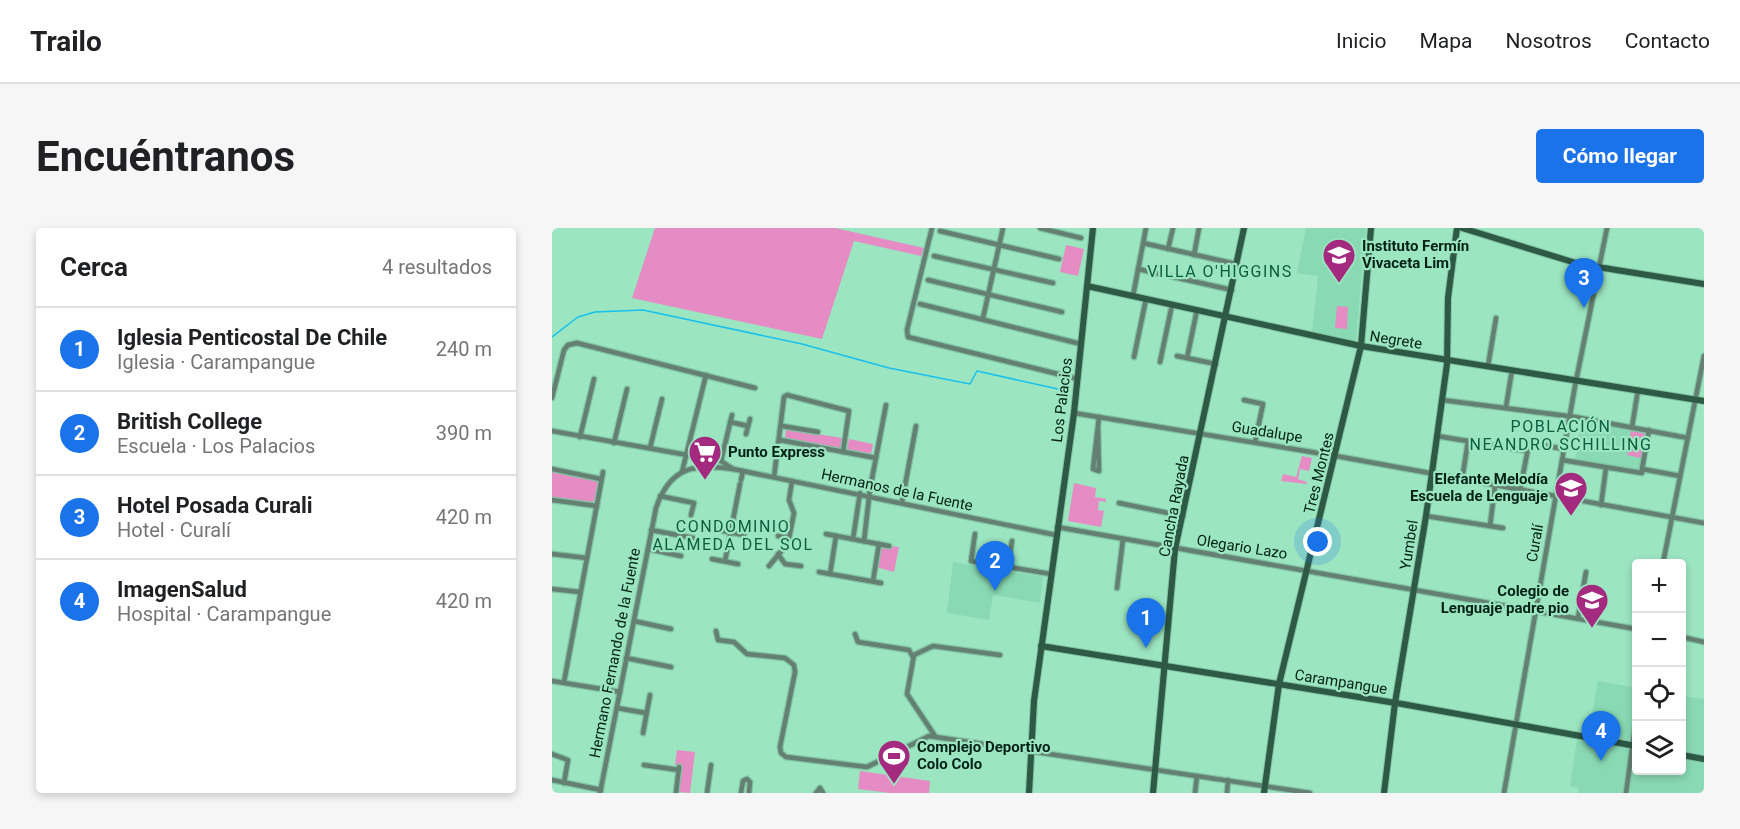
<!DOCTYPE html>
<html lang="es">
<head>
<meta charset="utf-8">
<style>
	:root { --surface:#fff; --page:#f6f6f6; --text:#202124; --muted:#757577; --line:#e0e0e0; --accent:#1a73e8 }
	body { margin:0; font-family:Roboto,sans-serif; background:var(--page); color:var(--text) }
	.controls { position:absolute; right:18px; bottom:18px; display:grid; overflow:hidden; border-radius:6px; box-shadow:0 3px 9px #0003 }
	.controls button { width:54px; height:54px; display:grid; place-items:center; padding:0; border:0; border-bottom:2px solid var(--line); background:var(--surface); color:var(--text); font:30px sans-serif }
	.you { position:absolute; left:766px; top:314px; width:21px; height:21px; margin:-15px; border:4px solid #fff; border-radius:50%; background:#1a73e8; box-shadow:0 0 0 9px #1a73e833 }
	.badge { display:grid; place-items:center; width:39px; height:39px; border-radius:50%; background:var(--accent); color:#fff; font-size:20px; font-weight:700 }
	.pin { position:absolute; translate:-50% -50px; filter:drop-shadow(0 2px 3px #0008) }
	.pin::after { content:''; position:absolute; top:32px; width:21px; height:18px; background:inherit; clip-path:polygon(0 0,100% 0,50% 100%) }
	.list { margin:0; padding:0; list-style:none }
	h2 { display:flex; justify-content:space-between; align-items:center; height:78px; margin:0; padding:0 24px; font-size:26px }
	h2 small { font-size:20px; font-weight:400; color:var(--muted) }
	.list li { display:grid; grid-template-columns:39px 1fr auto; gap:18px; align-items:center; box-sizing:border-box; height:84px; padding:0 24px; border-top:2px solid var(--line) }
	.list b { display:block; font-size:22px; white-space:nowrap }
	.list p { margin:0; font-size:20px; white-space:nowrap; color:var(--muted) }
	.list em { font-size:20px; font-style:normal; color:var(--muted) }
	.icon { flex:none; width:33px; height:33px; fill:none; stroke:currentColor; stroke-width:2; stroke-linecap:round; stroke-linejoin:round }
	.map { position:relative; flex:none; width:1152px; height:565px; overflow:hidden; border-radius:6px }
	header { display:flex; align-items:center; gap:36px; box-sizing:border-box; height:84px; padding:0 30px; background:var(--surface); border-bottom:2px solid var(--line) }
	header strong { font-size:28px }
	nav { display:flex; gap:33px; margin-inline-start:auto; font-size:21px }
	.intro { display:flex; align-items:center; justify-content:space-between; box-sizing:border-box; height:144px; padding:0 36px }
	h1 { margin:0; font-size:42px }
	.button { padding:15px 27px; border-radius:6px; background:var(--accent); color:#fff; font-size:21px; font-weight:700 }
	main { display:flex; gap:36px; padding:0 36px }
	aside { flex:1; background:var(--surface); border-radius:6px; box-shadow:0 3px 9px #0003 }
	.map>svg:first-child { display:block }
</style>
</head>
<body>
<header>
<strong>Trailo</strong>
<nav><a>Inicio</a><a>Mapa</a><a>Nosotros</a><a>Contacto</a></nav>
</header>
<div class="intro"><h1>Encuéntranos</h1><a class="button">Cómo llegar</a></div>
<main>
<aside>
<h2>Cerca<small>4 resultados</small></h2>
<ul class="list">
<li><span class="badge">1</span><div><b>Iglesia Penticostal De Chile</b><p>Iglesia · Carampangue</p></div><em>240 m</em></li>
<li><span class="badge">2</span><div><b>British College</b><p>Escuela · Los Palacios</p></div><em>390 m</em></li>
<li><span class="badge">3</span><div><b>Hotel Posada Curali</b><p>Hotel · Curalí</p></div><em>420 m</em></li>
<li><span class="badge">4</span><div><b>ImagenSalud</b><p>Hospital · Carampangue</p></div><em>420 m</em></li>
</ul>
</aside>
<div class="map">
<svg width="1152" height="565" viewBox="0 0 1152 565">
	<rect width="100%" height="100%" fill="#9ce5c1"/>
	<g fill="#89dab4">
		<path d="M754,0H814L804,113L760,104L766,48L745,45Z"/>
		<path d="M1029,193L1094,204L1087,243L1023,232Z"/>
		<path d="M401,334L491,349L488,375L441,367L437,392L395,385Z"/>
		<path d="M1046,453L1084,460V542H1130V468L1152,471V565H1026L1027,560L1018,558L1025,512L1035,514Z"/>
	</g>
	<g fill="#e48cc3">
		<path d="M103,0H283L372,20L369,28L302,13L270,111L80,70Z"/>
		<path d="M514,17L532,21L526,48L508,44Z"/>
		<path d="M785,78L796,79L795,101L783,100Z"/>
		<path d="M234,201L290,210L288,220L233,210Z"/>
		<path d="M1079,203L1093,205L1089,230L1075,227Z"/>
		<path d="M297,211L321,216L319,226L295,222Z"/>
		<path d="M750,228L760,230L757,243L748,241L746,251L755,254V256L729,253L731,246L744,249Z"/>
		<path d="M0,243L44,252L47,256L44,272L40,274L0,270Z"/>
		<path d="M522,255L544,260L543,269L554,271V274L547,273L546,282L552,283L549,299L516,293Z"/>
		<path d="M338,318L347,319L342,344L324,339L328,319L338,321Z"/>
		<path d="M125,522L143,524L138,565L126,564L129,538L123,537Z"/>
		<path d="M308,543L378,553L377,565H338L306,561Z"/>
	</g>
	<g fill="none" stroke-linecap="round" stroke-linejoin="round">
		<path stroke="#17c1ee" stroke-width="1.5" d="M0,109L26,89L43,84L91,82L250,116L337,140L418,156L425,143L515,163"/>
		<g stroke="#80c2a2" stroke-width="7">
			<g id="street">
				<path d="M380,0L355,102L356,109L526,151"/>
				<path d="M488,0L529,10"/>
				<path d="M388,3L507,31"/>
				<path d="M591,15L684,36"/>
				<path d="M616,21L621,0"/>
				<path d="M642,27L647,0"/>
				<path d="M382,28L501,55"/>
				<path d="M586,41L680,62"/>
				<path d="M376,52L510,84"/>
				<path d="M581,68L594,0"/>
				<path d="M368,76L529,116"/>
				<path d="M431,90L451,0"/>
				<path d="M625,128L664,136"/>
				<path d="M582,129L594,71"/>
				<path d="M635,130L645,82"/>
				<path d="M608,134L620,77"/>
				<path d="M936,138L944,90"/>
				<path d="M0,170L12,122L16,117L25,115L203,160"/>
				<path d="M692,172L711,176L703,214"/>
				<path d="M890,172L1023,189L1136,210"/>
				<path d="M954,179L960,142"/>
				<path d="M522,185L784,228L1152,295"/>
				<path d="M178,194L196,198"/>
				<path d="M230,198L266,204"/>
				<path d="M1080,199L1086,162"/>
				<path d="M546,200L547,243L541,241L547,189"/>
				<path d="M0,203L169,233L181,241"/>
				<path d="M194,206L198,191"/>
				<path d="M885,208L975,223"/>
				<path d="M28,209L42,151"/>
				<path d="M228,212L324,230"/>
				<path d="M62,215L75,161"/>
				<path d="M98,220L110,171"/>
				<path d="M1010,232L1090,245V241L1128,248"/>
				<path d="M169,233L180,187"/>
				<path d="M0,241L49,251"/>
				<path d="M1090,241L1097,202"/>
				<path d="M130,244L154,147"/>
				<path d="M222,249L232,169L235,167L297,183L291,224"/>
				<path d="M189,252L191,243"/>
				<path d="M910,252L916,213"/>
				<path d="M968,262L976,221L985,216L1012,221"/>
				<path d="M108,268L142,275L139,287"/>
				<path d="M0,272L45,278"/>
				<path d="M350,274L364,198"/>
				<path d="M567,275L631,288"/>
				<path d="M1049,277L1054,240"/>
				<path d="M874,288L951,300"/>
				<path d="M938,298L943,258"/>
				<path d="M505,299L1084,401"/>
				<path d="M99,302L141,310"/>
				<path d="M166,302L192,307"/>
				<path d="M274,306L337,318"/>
				<path d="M423,306L419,333L499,346"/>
				<path d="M226,308L237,310"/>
				<path d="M301,311L308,265"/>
				<path d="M312,313L318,261L334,177"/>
				<path d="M96,321L129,328"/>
				<path d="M0,326L35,330"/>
				<path d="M226,326L233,336L249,338"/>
				<path d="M160,331L186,336"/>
				<path d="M173,333L188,256"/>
				<path d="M1111,335L1152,128"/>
				<path d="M217,338L236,315L242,285L237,272L240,253"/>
				<path d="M456,339L460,313"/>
				<path d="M267,344L329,355"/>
				<path d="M278,346L284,308"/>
				<path d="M321,353L327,316"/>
				<path d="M565,360L571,311"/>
				<path d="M0,361L28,364"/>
				<path d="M1026,390L1034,344"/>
				<path d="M82,393L119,401"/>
				<path d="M164,403L166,412L182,414L195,426L233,430L242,437L243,444L228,519L229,525L234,529L315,539L377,508L758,565"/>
				<path d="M303,406L306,414L357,422L361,429"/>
				<path d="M1130,409L1152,414"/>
				<path d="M74,430L119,439"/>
				<path d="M0,453L68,464"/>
				<path d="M12,454L51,244"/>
				<path d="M65,480L94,485"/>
				<path d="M91,505L98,467"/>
				<path d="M383,508L355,466L362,427L381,418L448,427"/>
				<path d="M0,526L16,532L12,555"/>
				<path d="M92,537L127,542"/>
				<path d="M0,552L49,562"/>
				<path d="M48,565L104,280C118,239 142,235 181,241L504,307"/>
				<path d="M124,565L127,539"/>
				<path d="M155,565L159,537"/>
				<path d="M189,565L191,553L195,551L198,554L197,565"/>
				<path d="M264,565L268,560L271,565"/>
				<path d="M643,565L645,548"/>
				<path d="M675,565L676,552"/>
				<path d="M952,565L1023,158L1055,0"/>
				<path d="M1074,565L1084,492"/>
			</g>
		</g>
		<g stroke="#80c2a2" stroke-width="8">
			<g id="secondary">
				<path d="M910,0L1027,36L1152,56"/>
				<path d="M535,58L809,118L1152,173"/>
				<path d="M489,418L850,476L1084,518"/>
				<path d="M1130,527L1152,531"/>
				<path d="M477,565L482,473L522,185L541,0"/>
				<path d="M601,565L623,321L692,0"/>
				<path d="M712,565L727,456L809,118L819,0"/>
				<path d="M832,565L843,475L874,288L895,136L896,70L905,0"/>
			</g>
		</g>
		<use href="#street" stroke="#648072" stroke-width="4.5"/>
		<use href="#secondary" stroke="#2d5945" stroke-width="6"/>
	</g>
	<defs>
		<g id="school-pin" transform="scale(1.725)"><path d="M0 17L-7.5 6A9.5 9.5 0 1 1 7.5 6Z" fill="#a42a7f" stroke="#9ce5c1"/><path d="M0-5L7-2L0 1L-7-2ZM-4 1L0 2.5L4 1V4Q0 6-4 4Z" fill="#fff"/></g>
		<g id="supermarket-pin" transform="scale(1.725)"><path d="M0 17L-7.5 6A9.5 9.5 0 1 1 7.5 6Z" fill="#a42a7f" stroke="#9ce5c1"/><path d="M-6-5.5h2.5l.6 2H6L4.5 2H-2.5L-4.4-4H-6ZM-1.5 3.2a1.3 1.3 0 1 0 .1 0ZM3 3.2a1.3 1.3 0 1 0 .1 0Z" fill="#fff"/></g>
		<g id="stadium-pin" transform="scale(1.725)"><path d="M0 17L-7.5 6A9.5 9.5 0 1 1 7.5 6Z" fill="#a42a7f" stroke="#9ce5c1"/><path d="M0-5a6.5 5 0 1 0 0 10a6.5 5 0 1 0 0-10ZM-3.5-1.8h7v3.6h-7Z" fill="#fff"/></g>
	</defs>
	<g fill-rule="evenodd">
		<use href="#school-pin" x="787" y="27"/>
		<use href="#supermarket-pin" x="153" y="224"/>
		<use href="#school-pin" x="1019" y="260"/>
		<use href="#school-pin" x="1040" y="372"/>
		<use href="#stadium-pin" x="342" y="528"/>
	</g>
	<g text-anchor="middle" stroke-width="4.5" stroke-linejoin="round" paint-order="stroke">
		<g font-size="15" font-weight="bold" fill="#032216" stroke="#9ce5c1" text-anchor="start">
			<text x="810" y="23">Instituto Fermín<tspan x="810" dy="17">Vivaceta Lim</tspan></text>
			<text x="176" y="229">Punto Express</text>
			<text x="996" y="256" text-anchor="end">Elefante Melodía<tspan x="996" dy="17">Escuela de Lenguaje</tspan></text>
			<text x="1017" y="368" text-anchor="end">Colegio de<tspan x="1017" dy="17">Lenguaje padre pio</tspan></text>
			<text x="365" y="524">Complejo Deportivo<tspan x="365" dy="17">Colo Colo</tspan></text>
		</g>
		<g font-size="15" fill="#032216" stroke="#9ce5c1">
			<text transform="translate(844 112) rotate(9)" y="5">Negrete</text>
			<text transform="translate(510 172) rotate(-83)" y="5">Los Palacios</text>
			<text transform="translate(715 204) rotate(9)" y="5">Guadalupe</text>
			<text transform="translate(767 245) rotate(-76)" y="5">Tres Montes</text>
			<text transform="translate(345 262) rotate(12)" y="5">Hermanos de la Fuente</text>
			<text transform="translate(622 278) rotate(-79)" y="5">Cancha Rayada</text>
			<text transform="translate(983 315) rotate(-80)" y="5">Curalí</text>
			<text transform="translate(857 317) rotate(-81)" y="5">Yumbel</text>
			<text transform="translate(690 319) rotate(9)" y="5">Olegario Lazo</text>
			<text transform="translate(63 425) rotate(-79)" y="5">Hermano Fernando de la Fuente</text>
			<text transform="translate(789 454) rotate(9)" y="5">Carampangue</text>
		</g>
		<g font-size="16" letter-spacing="1.5" fill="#0b5e40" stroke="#9ce5c1">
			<text x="668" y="49">VILLA O'HIGGINS</text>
			<text x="1009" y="204">POBLACIÓN<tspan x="1009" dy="18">NEANDRO SCHILLING</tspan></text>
			<text x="181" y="304">CONDOMINIO<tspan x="181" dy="18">ALAMEDA DEL SOL</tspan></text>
		</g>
	</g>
</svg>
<div class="controls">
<button>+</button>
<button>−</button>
<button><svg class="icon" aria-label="locate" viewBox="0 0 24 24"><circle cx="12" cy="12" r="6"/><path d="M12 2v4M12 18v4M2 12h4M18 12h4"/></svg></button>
<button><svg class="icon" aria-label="layers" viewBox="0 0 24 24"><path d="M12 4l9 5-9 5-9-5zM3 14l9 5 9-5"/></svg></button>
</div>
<div class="you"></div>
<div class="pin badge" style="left:594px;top:420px">1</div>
<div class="pin badge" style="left:443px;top:363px">2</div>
<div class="pin badge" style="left:1032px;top:80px">3</div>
<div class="pin badge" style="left:1049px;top:533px">4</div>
</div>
</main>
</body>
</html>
